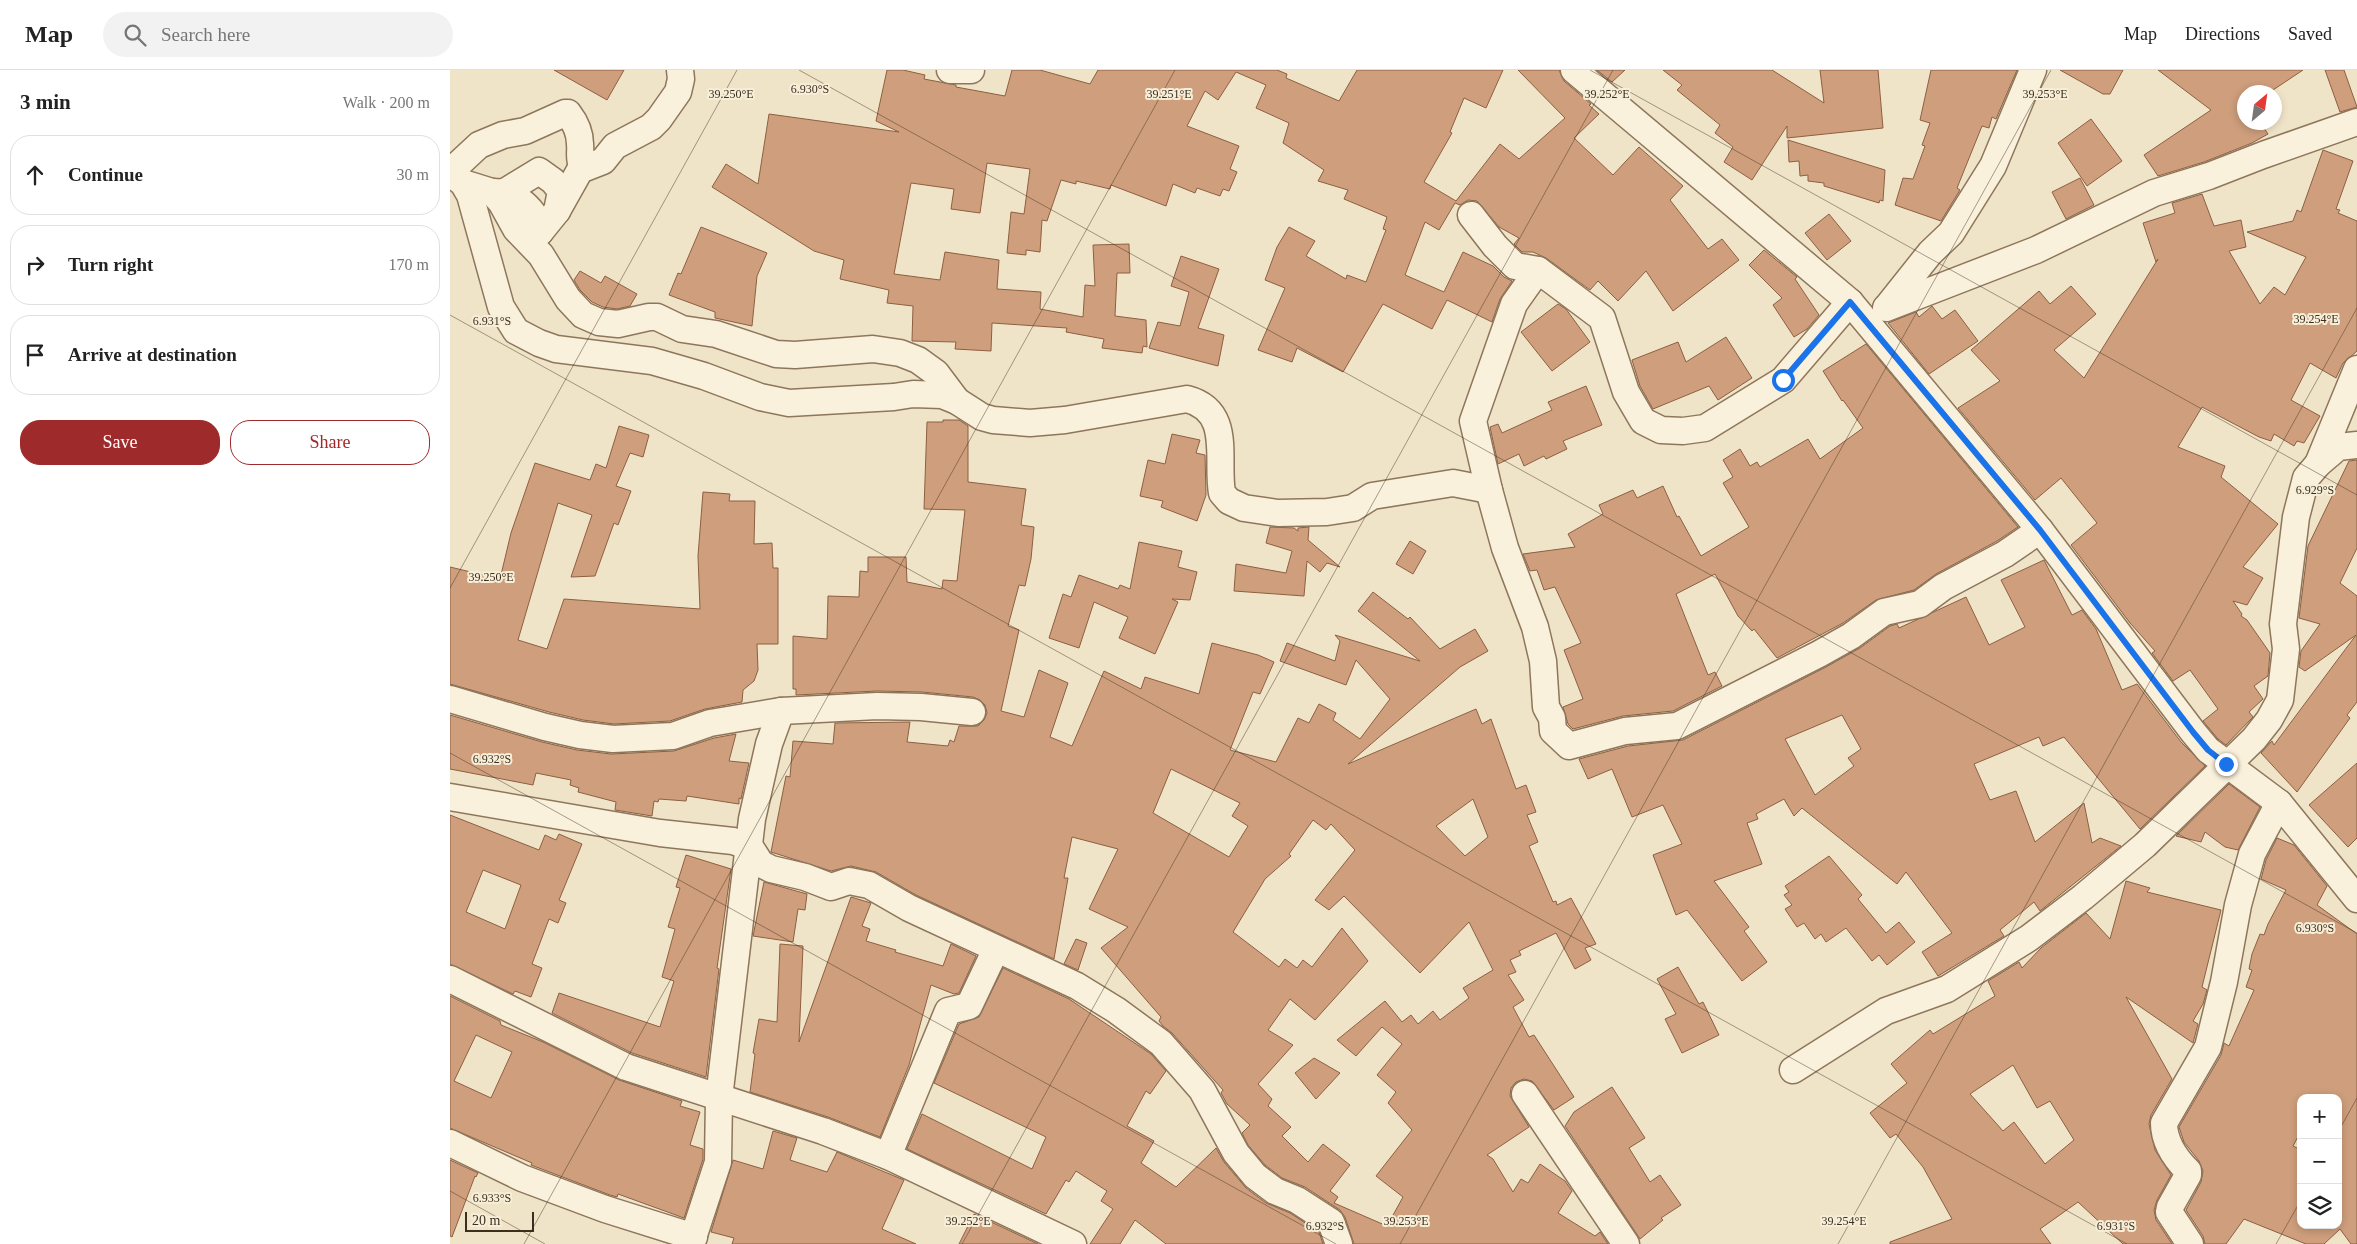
<!DOCTYPE html>
<html lang="en">
<head>
<meta charset="utf-8">
<style>
	:root { --surface:#fff; --page:#f2f2f2; --text:#222; --muted:#767676; --line:#e0e0e0; --accent:#9e2a2b }
	body { margin:0; font-family:Georgia,serif; background:var(--page); color:var(--text) }
	.controls { position:absolute; right:15px; bottom:15px; display:grid; overflow:hidden; border-radius:10px; box-shadow:0 2px 8px #0003 }
	.controls button { width:45px; height:45px; display:grid; place-items:center; padding:0; border:0; border-bottom:1px solid var(--line); background:var(--surface); color:var(--text); font:25px sans-serif }
	.compass { position:absolute; left:1787px; top:15px; width:45px; height:45px; border-radius:50%; background:var(--surface); box-shadow:0 2px 8px #0003; rotate:29deg }
	.scale { position:absolute; left:15px; bottom:12px; width:69px; box-sizing:border-box; padding-left:5px; border:2px solid #3d2e20; border-top:0; font-size:14px; line-height:18px; white-space:nowrap; color:#3d2e20; -webkit-text-stroke:4px #f7eed8; paint-order:stroke }
	.stop { position:absolute; width:15px; height:15px; margin:-11px; border:4px solid #1a73e8; border-radius:50%; background:#fff }
	.stop.end { background:#1a73e8; border-color:#fff; box-shadow:0 1px 5px #0008 }
	.list { margin:0; padding:0; list-style:none }
	h2 { display:flex; justify-content:space-between; align-items:center; height:65px; margin:0; padding:0 20px; font-size:21px }
	h2 small { font-size:16px; font-weight:400; color:var(--muted) }
	.list li { display:grid; grid-template-columns:32px 1fr auto; gap:15px; align-items:center; box-sizing:border-box; height:80px; margin:0 10px 10px; padding:0 10px; border:1px solid var(--line); border-radius:20px }
	.list b { display:block; font-size:19px; white-space:nowrap }
	.list em { font-size:16px; font-style:normal; color:var(--muted) }
	.actions { display:flex; gap:10px; padding:15px 20px }
	.actions a { flex:1; padding:11px 0; border:1px solid var(--accent); border-radius:20px; text-align:center; font-size:18px; color:var(--accent) }
	.actions .main { background:var(--accent); color:#fff }
	.icon { flex:none; width:28px; height:28px; fill:none; stroke:currentColor; stroke-width:2; stroke-linecap:round; stroke-linejoin:round }
	.map { position:relative; flex:none; width:1907px; height:1174px; overflow:hidden }
	header { display:flex; align-items:center; gap:30px; box-sizing:border-box; height:70px; padding:0 25px; background:var(--surface); border-bottom:1px solid var(--line) }
	header strong { font-size:24px }
	nav { display:flex; gap:28px; margin-inline-start:auto; font-size:18px }
	.search { width:350px; height:45px; background:var(--page); display:flex; align-items:center; gap:12px; box-sizing:border-box; padding:0 18px; border-radius:28px; color:var(--muted); font-size:19px }
	main { display:flex }
	aside { flex:1; background:var(--surface) }
	.map>svg:first-child { display:block }
</style>
</head>
<body>
<header>
<strong>Map</strong>
<div class="search"><svg class="icon" aria-label="search" viewBox="0 0 24 24"><circle cx="10" cy="10" r="6"/><path d="M15 15l6 6"/></svg>Search here</div>
<nav><a>Map</a><a>Directions</a><a>Saved</a></nav>
</header>
<main>
<aside>
<h2>3 min<small>Walk · 200 m</small></h2>
<ul class="list">
<li><svg class="icon" aria-label="ahead" viewBox="0 0 24 24"><path d="M12 20V5M6 11l6-6 6 6"/></svg><div><b>Continue</b></div><em>30 m</em></li>
<li><svg class="icon" aria-label="right" viewBox="0 0 24 24"><path d="M7 20v-9h11M14 6l5 5-5 5"/></svg><div><b>Turn right</b></div><em>170 m</em></li>
<li><svg class="icon" aria-label="arrive" viewBox="0 0 24 24"><path d="M6 21V4h12l-3 4 3 4H6"/></svg><div><b>Arrive at destination</b></div></li>
</ul>
<div class="actions"><a class="main">Save</a><a>Share</a></div>
</aside>
<div class="map">
<svg width="1907" height="1174" viewBox="0 0 1907 1174">
	<rect width="100%" height="100%" fill="#f0e4c8"/>
	<g fill="#cf9f7d" stroke="#8d5f41" fill-rule="evenodd">
		<path d="M104,0H174L157,30Z"/>
		<path d="M437,0H453L475,5L474,9L506,15V17L555,26L562,0H590L640,14L648,0H827L837,4L836,8L889,31L907,0H1053L1036,38L1014,28L1000,62L1002,63L974,112L1006,131L1050,74L1069,89L1115,48L1068,0H1109L1114,11L1141,34L1139,35L1149,44L1124,68L1163,105L1189,77L1233,116L1220,130L1258,179L1272,169L1289,190L1223,241L1196,201L1168,231L1148,211L1140,220L1096,188L1083,182H1072L1064,174L1069,168L1049,157L1027,131L1018,130L1010,135L1005,133L989,160L975,152L955,205L994,222L1013,182L1043,196L1054,207L1062,211L1050,229L1042,252L997,230L982,259L933,234L893,302L847,278L842,292L808,280L835,218L815,210L827,177L839,157L865,171L856,186L896,209L897,205L916,212L936,160L933,159L937,147L894,129L898,120L868,111L874,100L833,73L839,53L806,38L816,15L786,2L768,30L755,21L737,56L789,76L780,99L787,102L779,121L773,119L770,126L747,118L745,123L723,114L716,136L661,115L660,119L626,111V114L611,110L597,151L592,150L590,182L576,180V185L557,183L561,142L574,144L580,99L537,93L530,143L501,139L504,119L461,113L444,204L490,210L495,182L549,190L547,219L591,222L590,239L633,247L635,215L645,216L643,175L679,174L680,203H667L665,246L696,250L697,277L693,276L692,283L652,278L654,269L616,262L617,258L542,253L541,281L505,279L506,272L462,271L463,236L437,233L439,220L390,209L394,190L364,181L262,117L276,94L308,114L319,44L449,62L426,51Z"/>
		<path d="M1147,0H1175L1162,12Z"/>
		<path d="M1213,0H1322L1374,33L1370,0H1428L1433,58L1337,68V56L1302,110L1274,92L1283,77L1265,63L1270,55L1227,20L1232,15Z"/>
		<path d="M1481,0H1567L1546,49L1542,47L1539,58L1532,56L1507,118L1510,120L1491,151L1445,135L1453,108L1463,109L1475,76L1472,75L1480,53L1470,50Z"/>
		<path d="M1610,0H1673L1660,24H1653Z"/>
		<path d="M1708,0H1853L1820,22H1794V52H1810L1818,64L1802,73L1754,92L1708,106L1694,85L1761,40Z"/>
		<path d="M1875,0H1894L1907,37L1890,42Z"/>
		<path d="M1641,49L1672,91L1637,116L1608,73Z"/>
		<path d="M1338,70L1435,100L1433,131L1430,130L1429,133L1374,116V113L1358,111V105L1350,106L1349,91L1339,92Z"/>
		<path d="M1873,80L1903,91L1886,139L1890,140L1888,143L1907,151V281L1893,293L1886,308L1860,293L1841,330L1870,346L1854,373L1847,371L1844,376L1824,364L1821,371L1809,367L1752,337L1728,377L1775,396L1771,407L1828,454L1793,497L1813,508L1797,535L1783,531L1792,544L1791,546L1797,550L1820,583L1818,606L1804,616L1813,629L1799,642L1803,647L1776,675L1768,669L1753,651L1768,639L1740,600L1723,611L1702,583L1705,581L1680,553L1621,475L1647,453L1611,408L1585,430L1508,338L1550,311L1521,280L1589,221L1600,234L1621,216L1646,244L1604,280L1634,308L1708,189L1706,192L1693,153L1725,143L1722,133L1752,124L1764,156L1791,150L1796,177L1779,181L1810,234L1824,217L1835,225L1856,187L1797,162L1843,151L1847,140L1851,142Z"/>
		<path d="M1630,108L1644,135L1616,149L1602,122Z"/>
		<path d="M1379,144L1401,171L1377,190L1355,163Z"/>
		<path d="M251,157L317,183L307,206L302,256L265,248V242L219,225L228,203L231,204Z"/>
		<path d="M1314,180L1347,207L1345,209L1369,245L1357,259L1344,267L1323,235L1332,228L1299,195Z"/>
		<path d="M731,186L769,199L748,258L774,265L768,296L699,278L708,252L730,256L739,222L721,216Z"/>
		<path d="M130,201L151,213L155,206L187,224L180,236L167,239L153,237L142,232L130,220L124,210Z"/>
		<path d="M1108,234L1116,239L1140,272L1102,301L1071,262Z"/>
		<path d="M1482,236L1492,249L1505,240L1528,271L1479,304L1438,253L1466,242L1469,247Z"/>
		<path d="M1276,267L1302,308L1268,330L1259,316L1203,339L1190,316L1182,290L1228,272L1236,292Z"/>
		<path d="M1416,274L1568,457L1547,471L1486,504L1464,520L1426,530L1393,553L1327,588L1304,559L1302,561L1288,546L1265,504L1226,524L1258,605L1265,602L1272,616L1223,641L1173,646L1123,659L1118,654L1113,637L1133,629L1114,580L1131,573L1105,517L1094,520L1087,500L1080,501L1073,484L1125,477L1118,464L1153,444L1149,435L1183,420L1187,428L1213,416L1227,447L1229,446L1251,486L1299,457L1273,413L1283,407L1273,390L1290,379L1300,396L1307,392L1310,397L1358,369L1370,389L1413,358L1393,330L1392,331L1373,301Z"/>
		<path d="M1136,316L1152,355L1113,371L1117,379L1096,389L1094,386L1074,396L1069,384L1048,394L1040,357L1048,354L1052,363L1102,340L1098,332Z"/>
		<path d="M493,350H509L518,356V412L576,419L571,455L584,457L581,489L575,516L569,515L558,556L569,560L551,641L574,647L589,600L618,613L600,667L622,676L654,601L691,619L695,607L749,624L762,573L808,585L824,592L810,624L803,622L780,680L826,692L848,648L859,653L869,634L886,643L883,650L910,669L940,629L906,590L896,615L830,591L837,573L885,591L890,571L885,565L970,591L908,541L923,522L958,549L960,547L990,579L1025,559L1038,581L1010,597L898,694L1026,639L1032,654L1041,649L1066,719L1076,715L1086,742L1077,745L1088,772L1079,776L1103,832L1106,831L1107,835L1121,828L1146,874L1135,878L1141,890L1125,899L1106,863L1069,881L1071,885L1060,890L1066,902L1058,905L1074,930L1063,937L1079,967L1084,965L1124,1027L1104,1040L1082,1011L1074,1009L1066,1012L1061,1018L1060,1026L1079,1057L1037,1085L1043,1089L1063,1122L1071,1109L1078,1113L1090,1094L1115,1111L1122,1121L1108,1143L1145,1166L1150,1162L1158,1174H904L895,1147L890,1140L855,1117L832,1108L815,1095L798,1075L792,1063L800,1055L777,1034L771,1023L773,1020L722,963L713,956L709,951L711,947L651,878L678,857L639,839L668,779L622,767L614,808H618L604,889L466,825L426,802L401,796L381,801L321,782L336,706L340,707L343,671L383,674L385,653L460,652L457,672L498,676L500,670L504,672L509,656H528L534,650L537,643L535,635L530,630L523,627L472,622L427,621L346,625V619H343V566L377,569L378,526L409,527L410,501L418,502V487H456L457,512L492,519L493,510L507,511L515,440L474,439L477,352H493ZM721,699L790,733L782,746L798,756L779,787L703,743ZM1023,729L1038,767L1015,786L986,756ZM863,750L876,760L881,754L905,780L865,830L879,840L894,826L970,903L1019,852L1043,900L1013,918L1019,928L990,950L983,941L968,954L961,945L952,952L935,931L887,970L906,986L932,957L952,974L927,1005L946,1022L938,1033L962,1060L926,1106L953,1127L937,1156L884,1133L888,1127L880,1121L900,1095L873,1074L858,1092L832,1066L841,1057L818,1036L822,1029L808,1014L843,975L818,960L840,929L865,950L918,891L892,858L862,897L853,890L847,898L835,889L829,897L783,862L815,809L841,786L839,784Z"/>
		<path d="M169,356L199,365L193,387L180,383L166,416L181,421L168,455L164,453L145,506L121,507L142,445L108,433L68,570L97,579L114,529L250,539L248,486L253,422L280,424L279,431H305L304,474L322,473L323,498H328V574H307L308,600L304,611L293,620L292,632L255,639L220,651L164,654L133,650L99,642L0,614V497L50,509L61,463L85,393L140,410L146,394L156,398Z"/>
		<path d="M722,364L750,370L746,383L755,385L756,425L747,451L711,437L713,431L690,426L698,390L715,394Z"/>
		<path d="M1907,390V478L1890,513L1907,526V632L1897,645L1900,648L1847,722L1811,683L1822,671L1824,675L1906,565L1855,601L1849,597L1851,581L1870,554L1849,548L1858,476L1899,391Z"/>
		<path d="M820,457L844,458L848,461V458L859,457L858,470L890,497L877,493L870,502L857,491L854,526L784,521L786,494L836,503L842,481L816,473Z"/>
		<path d="M960,471L976,481L963,504L946,494Z"/>
		<path d="M689,472L732,481L728,497L747,502L740,530L722,529L728,532L705,584L669,568L678,547L644,532L629,578L599,568L613,524L621,527L629,505L668,519L670,515L680,519Z"/>
		<path d="M1594,490L1622,545L1632,540L1646,559L1672,620L1687,614L1731,672L1755,696L1690,759L1614,667L1593,676L1589,667L1524,694L1540,730L1566,721L1585,772L1634,733L1642,773L1650,768L1671,776L1590,841L1584,832L1550,860L1554,866L1488,906L1472,882L1502,863L1456,802L1447,814L1352,738L1344,746L1334,729L1306,744L1308,749L1297,753L1312,794L1264,811L1299,857L1294,861L1317,892L1292,911L1237,840L1226,845L1203,785L1232,774L1213,735L1182,747L1162,699L1138,709L1129,689L1178,676L1233,670L1376,597L1410,578L1440,556L1447,554L1449,558L1516,527L1539,575L1575,557L1551,510ZM1392,645L1411,679L1398,688L1404,696L1365,725L1335,669Z"/>
		<path d="M0,645L92,672L127,680L161,684L224,681L264,668L286,664L279,691L299,693L291,729L289,728V734L237,726L236,731L209,729L208,732L204,731L202,746L165,740L166,732L128,722L129,718L120,715L121,710L86,703L83,715L0,699Z"/>
		<path d="M1907,693V768L1898,777L1859,735Z"/>
		<path d="M1779,714L1810,737L1788,780L1775,777L1755,762L1751,772L1726,766Z"/>
		<path d="M0,745L89,780L95,765L106,770L109,764L132,774L109,830L116,833L108,853L99,849L82,894L92,898L81,927L65,921L63,924L0,894ZM33,800L71,815L55,859L16,842Z"/>
		<path d="M1827,768L1844,775L1877,816L1867,835L1907,864V1174H1901L1890,1159L1874,1174H1856L1794,1149L1776,1174H1755L1753,1166L1736,1140L1751,1112L1753,1101L1749,1091L1734,1072L1729,1057L1771,985L1774,973L1779,976L1804,920L1796,917L1802,900L1799,899L1802,884L1810,864L1814,865L1818,854L1836,820L1811,809L1816,790ZM1851,1028H1888V1155H1851V1080L1843,1076L1851,1061Z"/>
		<path d="M236,785L281,799L267,898L269,899L256,1007L182,983L102,943L109,923L210,957L224,911L212,907L225,859L218,857L230,818L226,817Z"/>
		<path d="M1379,786L1412,825L1408,829L1436,863L1449,852L1465,872L1437,895L1429,885L1422,891L1396,858L1376,872L1371,864L1365,869L1354,853L1347,857L1335,839L1342,835L1334,825L1339,822L1335,816Z"/>
		<path d="M1676,811L1700,818L1697,822L1771,840L1752,917L1757,920L1753,934L1743,951L1748,954L1743,973L1676,927L1722,1009L1701,1045L1699,1054L1705,1080L1721,1105L1707,1130L1704,1140L1706,1150L1722,1174H1673L1628,1132L1590,1159L1601,1174H1440V1172L1502,1149L1473,1097L1446,1064L1440,1068L1420,1043L1457,1013L1441,994L1480,960L1483,964L1545,926L1538,911L1569,892L1572,898L1591,878L1636,843L1660,869ZM1563,995L1587,1038L1600,1031L1624,1070L1595,1094L1564,1052L1553,1061L1520,1024Z"/>
		<path d="M314,812L357,824L355,840L348,839L343,872L303,866Z"/>
		<path d="M401,827L421,833L412,856L420,859L416,871L446,880L445,882L493,896L501,874L526,886L509,923L504,924L481,915L459,995L430,1067L378,1047L300,1022L305,984L303,983L309,949L327,952L330,874L353,876L349,972Z"/>
		<path d="M626,869L637,873L628,900L614,894Z"/>
		<path d="M1228,897L1249,934L1253,932L1269,965L1232,983L1215,949L1226,944L1207,909Z"/>
		<path d="M553,898L619,929L701,984L716,1001L700,1024L696,1021L677,1056L704,1071L691,1093L726,1117L766,1078L774,1092L796,1118L816,1133L840,1143L869,1162L873,1174H716L685,1150L670,1174H640L663,1139L651,1131L657,1121L626,1101L619,1112L616,1110L596,1144L457,1079L472,1044L582,1099L596,1067L484,1013L509,954L529,947Z"/>
		<path d="M0,926L50,951L51,955L93,972L169,1010L232,1031L230,1036L250,1042L240,1075L253,1079V1089L234,1148L168,1124L167,1127L160,1125L81,1095L82,1093L0,1058ZM26,965L62,982L41,1028L4,1011Z"/>
		<path d="M864,988L890,1003L866,1029L845,1003Z"/>
		<path d="M1162,1017L1195,1068L1179,1078L1200,1112L1210,1105L1231,1135L1211,1148L1213,1150L1190,1169L1115,1056L1124,1042Z"/>
		<path d="M323,1061L347,1068L340,1090L377,1102L387,1082L454,1110L432,1159L466,1174H282L284,1168L261,1162L283,1090L313,1099Z"/>
		<path d="M0,1090L28,1103L26,1107L25,1106L2,1167L0,1166Z"/>
		<path d="M524,1144L588,1174H509Z"/>
	</g>
	<g fill="none" stroke-linecap="round" stroke-linejoin="round">
		<g stroke="#8d765c" stroke-width="29">
			<g id="street">
				<path d="M500,0H521"/>
				<path d="M1124,0L1400,232L1590,460L1743,662L1758,680L1829,733L1907,829"/>
				<path d="M0,102L29,75L53,65L75,61L115,43H118C125,52 130,63 130,74C131,83 128,89 133,98"/>
				<path d="M0,103L13,113L20,125L51,237L66,261L89,273L106,279L202,291L254,306L310,327L339,333L444,327L463,324L492,325L507,331L532,347L543,350L580,353L615,350L737,329C783,341 766,389 772,423L779,431L794,438L828,443L877,442L903,438L922,426L1003,413L1039,420"/>
				<path d="M13,113L42,122L51,132L66,159L91,185L118,229L133,245L149,252L168,254L199,247H207L232,259L266,264L326,284L345,285L423,279L450,283L468,290L486,303L507,331"/>
				<path d="M42,122C65,121 87,140 90,162"/>
				<path d="M53,123L89,101L103,111L111,121L107,141"/>
				<path d="M1021,145L1045,176L1065,196L1088,200L1152,248L1176,322L1193,351L1211,360L1233,361L1255,358L1333,310L1400,232"/>
				<path d="M79,172L90,162L107,141L130,100L153,91L165,76L201,57L209,49L228,22L231,9L230,0"/>
				<path d="M1088,200L1064,234L1023,351L1039,420L1055,478L1085,557L1093,591L1096,637L1102,648L1103,661L1119,676L1175,661L1227,656L1369,584L1401,566L1434,542L1470,534L1493,517L1555,484L1590,460"/>
				<path d="M1437,237L1480,183L1501,163L1543,96L1583,0"/>
				<path d="M1436,238L1586,180L1704,123L1759,106L1813,85L1907,52"/>
				<path d="M1868,394L1907,299"/>
				<path d="M0,629L95,657L130,665L163,669L223,666L260,653L331,641L427,636L471,637L522,642"/>
				<path d="M0,727L210,763L283,771L300,777L311,794L321,799L355,807L381,817L399,811L419,815L459,838L627,916L666,940L711,973L752,1020L786,1083L805,1106L825,1121L847,1130L881,1152L889,1174"/>
				<path d="M0,909L176,997L373,1061L438,1086L623,1174"/>
				<path d="M1343,1000L1436,941L1497,919L1579,868L1633,827L1695,775L1804,669L1819,650L1830,630L1836,579L1833,554L1846,447L1856,408L1868,394L1888,377L1907,375"/>
				<path d="M1075,1024L1176,1174"/>
				<path d="M0,1073L72,1108L155,1139L244,1167"/>
				<path d="M438,1086L498,941L519,936L546,879"/>
				<path d="M241,1174L268,1092L269,1028L302,749L319,674L331,641"/>
				<path d="M1740,1174L1719,1142L1720,1137L1738,1105V1101C1725,1088 1714,1072 1714,1053L1758,977L1774,912L1788,835L1802,784L1829,733"/>
			</g>
		</g>
		<use href="#street" stroke="#faf1dc" stroke-width="26"/>
	</g>
	<g fill="none" stroke-linecap="round" stroke-linejoin="round">
		<path stroke="#1a73e8" stroke-width="6" d="M1333,310L1400,232L1590,460L1743,662L1758,680L1776,694"/>
	</g>
	<path fill="none" stroke="#3d2e20" stroke-width="1" stroke-opacity="0.45" d="M349,0L1907,863M1140,0L1907,425M0,245L1677,1174M0,518L287,0M0,683L886,1174M1888,1062L1907,1028M0,1121L95,1174M74,1174L725,0M512,1174L1163,0M950,1174L1601,0M1388,1174L1907,238M1826,1174L1851,1130"/>
	<g font-size="12" text-anchor="middle" fill="#3d2e20" stroke="#f7eed8" stroke-width="4" stroke-linejoin="round" paint-order="stroke">
		<text x="360" y="23">6.930°S</text>
		<text x="281" y="28">39.250°E</text>
		<text x="719" y="28">39.251°E</text>
		<text x="1157" y="28">39.252°E</text>
		<text x="1595" y="28">39.253°E</text>
		<text x="1866" y="253">39.254°E</text>
		<text x="42" y="255">6.931°S</text>
		<text x="1865" y="424">6.929°S</text>
		<text x="41" y="511">39.250°E</text>
		<text x="42" y="693">6.932°S</text>
		<text x="1865" y="862">6.930°S</text>
		<text x="42" y="1132">6.933°S</text>
		<text x="518" y="1155">39.252°E</text>
		<text x="956" y="1155">39.253°E</text>
		<text x="1394" y="1155">39.254°E</text>
		<text x="875" y="1160">6.932°S</text>
		<text x="1666" y="1160">6.931°S</text>
	</g>
</svg>
<div class="controls">
<button>+</button>
<button>−</button>
<button><svg class="icon" aria-label="layers" viewBox="0 0 24 24"><path d="M12 4l9 5-9 5-9-5zM3 14l9 5 9-5"/></svg></button>
</div>
<svg class="compass" viewBox="-18 -18 36 36"><path d="M0-13l5 13h-10z" fill="#e53935"/><path d="M0 13l5-13h-10z" fill="#767676"/></svg>
<div class="scale">20 m</div>
<div class="stop" style="left:1333px;top:310px"></div>
<div class="stop end" style="left:1776px;top:694px"></div>
</div>
</main>
</body>
</html>
